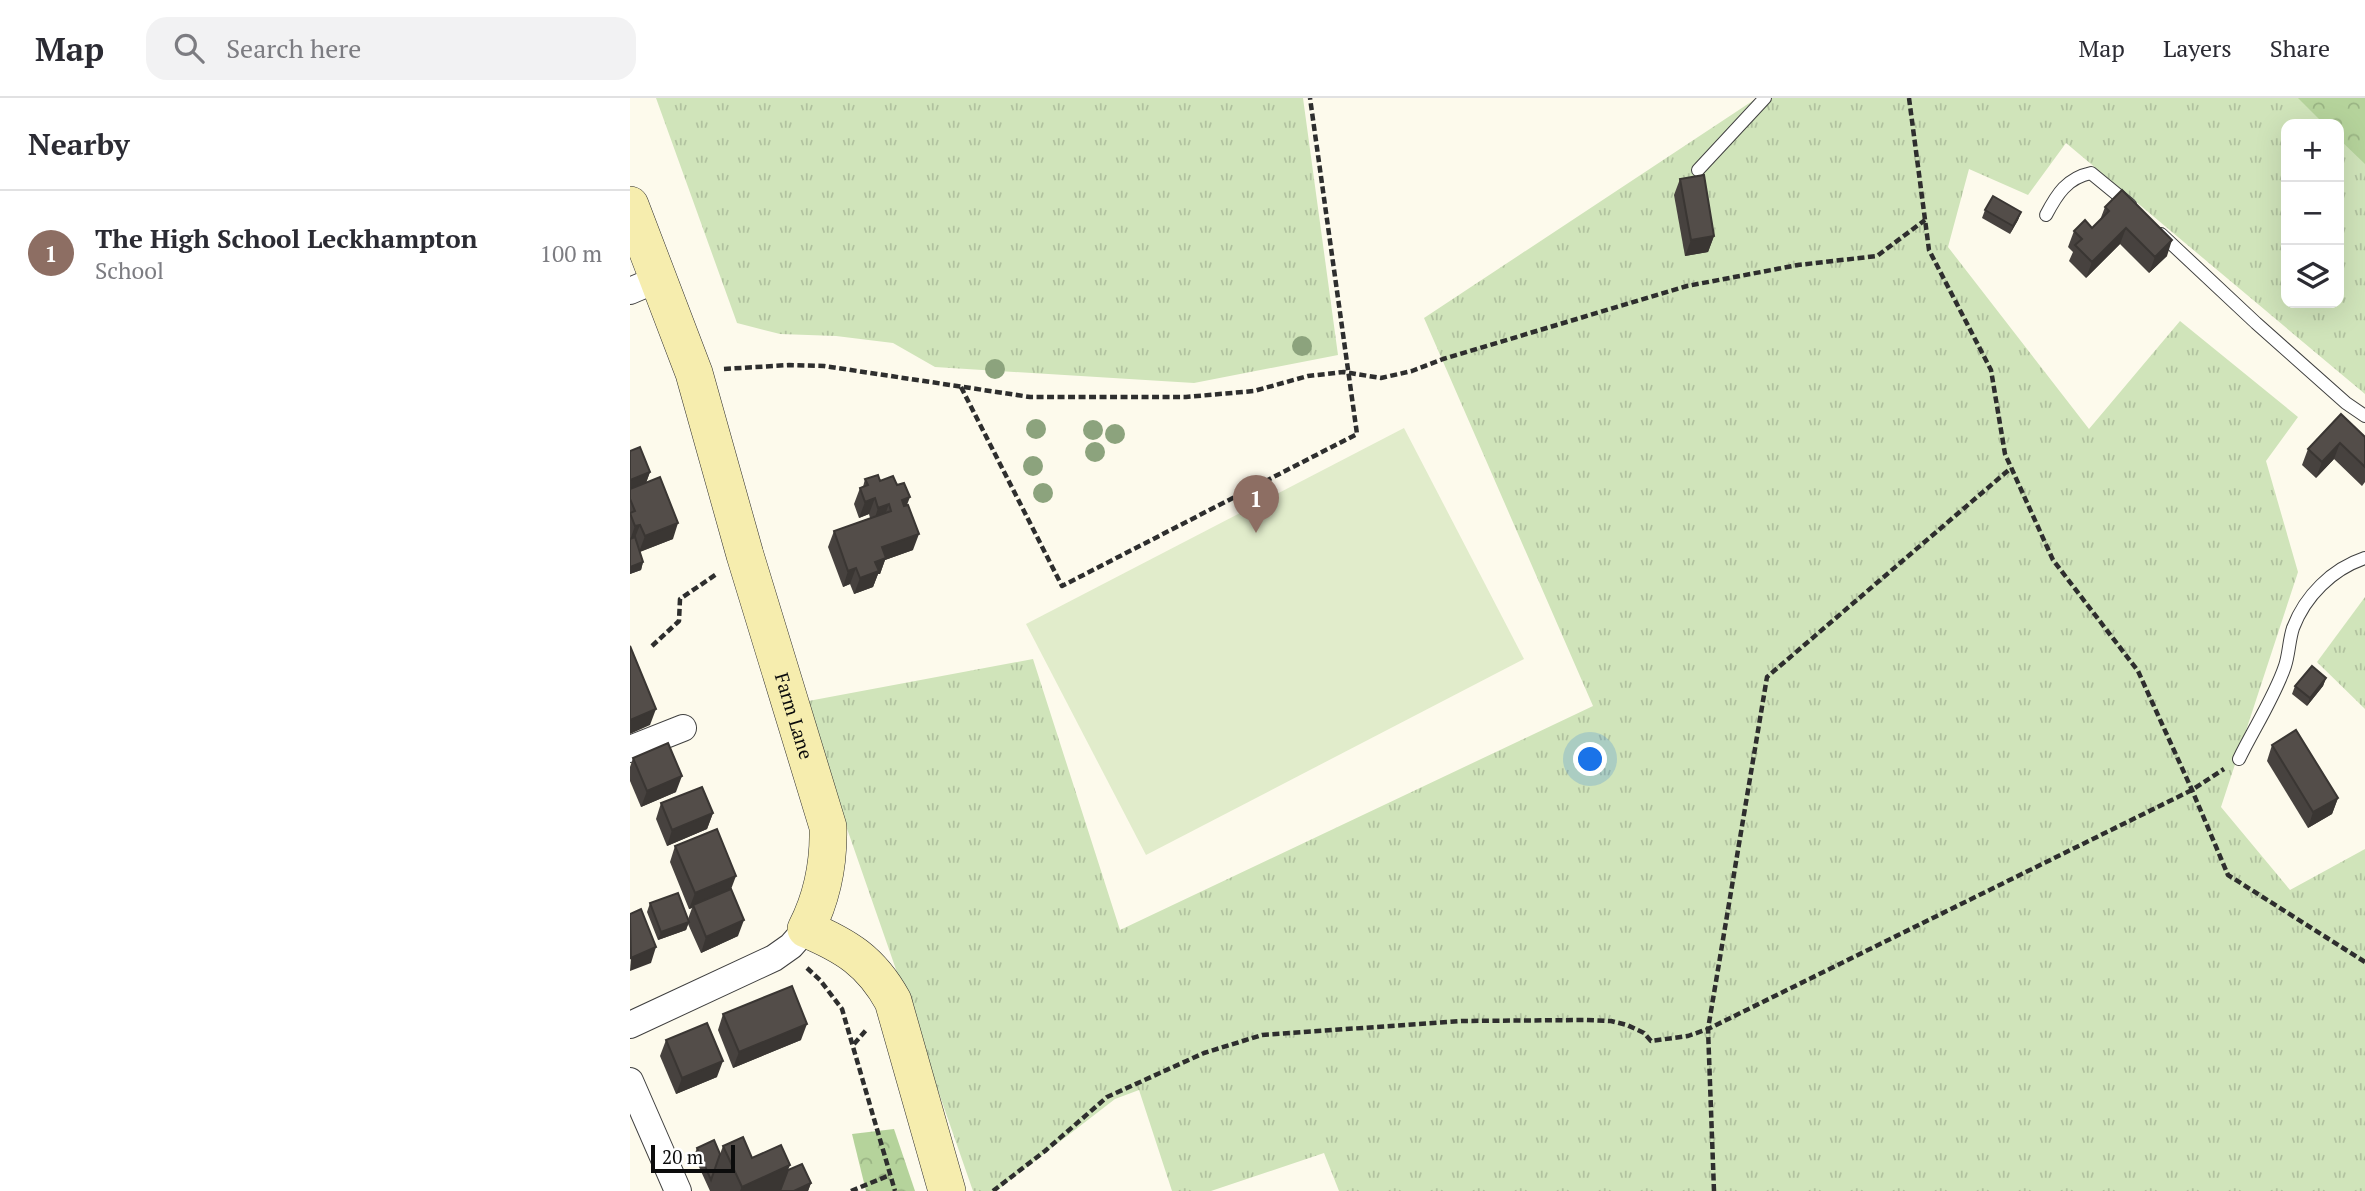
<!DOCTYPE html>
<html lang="en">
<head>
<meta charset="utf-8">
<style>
	:root { --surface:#fff; --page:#f2f2f3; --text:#2b2b33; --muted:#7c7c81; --line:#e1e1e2; --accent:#111827 }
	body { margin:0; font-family:"PT Serif",serif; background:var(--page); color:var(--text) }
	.controls { position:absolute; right:21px; top:21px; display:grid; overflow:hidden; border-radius:14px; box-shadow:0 7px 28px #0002 }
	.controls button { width:63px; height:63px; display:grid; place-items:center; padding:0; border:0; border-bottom:2px solid var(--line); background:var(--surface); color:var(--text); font:35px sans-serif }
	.scale { position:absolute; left:21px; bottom:18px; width:84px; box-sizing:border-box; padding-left:7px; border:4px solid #0c0c0c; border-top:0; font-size:19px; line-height:24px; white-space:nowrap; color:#0c0c0c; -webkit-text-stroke:5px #fff; paint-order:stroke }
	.you { position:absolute; left:961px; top:662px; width:24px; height:24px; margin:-18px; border:5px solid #fff; border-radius:50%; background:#1a73e8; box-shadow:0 0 0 10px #1a73e833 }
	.badge { display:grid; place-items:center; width:46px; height:46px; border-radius:50%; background:var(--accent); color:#fff; font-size:23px; font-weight:700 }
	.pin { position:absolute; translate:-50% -58px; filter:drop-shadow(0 2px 4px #0008) }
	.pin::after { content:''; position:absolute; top:37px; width:24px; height:21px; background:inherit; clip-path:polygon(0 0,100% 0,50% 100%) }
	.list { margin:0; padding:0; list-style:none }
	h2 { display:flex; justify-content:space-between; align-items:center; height:91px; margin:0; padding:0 28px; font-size:30px }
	h2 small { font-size:23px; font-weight:400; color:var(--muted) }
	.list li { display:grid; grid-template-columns:46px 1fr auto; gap:21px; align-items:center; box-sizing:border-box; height:126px; padding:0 28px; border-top:2px solid var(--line) }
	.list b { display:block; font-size:26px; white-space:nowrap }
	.list p { margin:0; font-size:23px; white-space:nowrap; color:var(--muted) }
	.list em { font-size:23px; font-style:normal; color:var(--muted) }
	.icon { flex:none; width:38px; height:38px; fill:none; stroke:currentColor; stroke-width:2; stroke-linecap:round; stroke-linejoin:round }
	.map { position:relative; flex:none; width:1735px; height:1093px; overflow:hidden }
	header { display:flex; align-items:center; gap:42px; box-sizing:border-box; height:98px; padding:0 35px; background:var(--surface); border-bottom:2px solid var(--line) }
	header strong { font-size:33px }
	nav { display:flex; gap:38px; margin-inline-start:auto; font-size:24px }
	.search { width:490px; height:63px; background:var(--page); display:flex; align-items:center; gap:18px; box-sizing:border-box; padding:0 24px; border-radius:21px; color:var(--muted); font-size:26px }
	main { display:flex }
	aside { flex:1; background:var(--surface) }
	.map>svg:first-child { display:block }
</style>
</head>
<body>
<header>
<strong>Map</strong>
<div class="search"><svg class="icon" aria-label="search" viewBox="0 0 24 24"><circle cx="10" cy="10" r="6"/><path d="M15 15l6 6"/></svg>Search here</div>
<nav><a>Map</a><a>Layers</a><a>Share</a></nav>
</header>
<main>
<aside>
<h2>Nearby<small></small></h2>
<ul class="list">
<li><span class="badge" style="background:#8d6e63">1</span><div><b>The High School Leckhampton</b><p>School</p></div><em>100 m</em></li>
</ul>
</aside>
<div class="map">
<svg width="1735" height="1093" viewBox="0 0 1735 1093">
	<defs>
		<pattern id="grass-tufts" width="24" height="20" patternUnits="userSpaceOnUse" patternTransform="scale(1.75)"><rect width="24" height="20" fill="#d0e4ba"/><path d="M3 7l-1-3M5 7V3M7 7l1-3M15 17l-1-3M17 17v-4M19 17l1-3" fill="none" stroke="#b1c29f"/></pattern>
		<pattern id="forest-crowns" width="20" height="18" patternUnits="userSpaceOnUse" patternTransform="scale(1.75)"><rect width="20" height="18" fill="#b5d39b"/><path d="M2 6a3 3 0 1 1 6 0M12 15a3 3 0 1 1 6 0" fill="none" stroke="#9ab484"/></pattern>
	</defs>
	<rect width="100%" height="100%" fill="#fdfaec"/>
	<g fill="url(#grass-tufts)" fill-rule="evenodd">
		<path d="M26,0H673L708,257L564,285L305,269L263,245L206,238L150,236L107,225Z"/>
		<path d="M1127,0H1735V296L1436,45L1398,97L1339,71L1318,149L1459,331L1550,223L1668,319L1636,363L1668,474L1591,709L1660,792L1735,751V1093H709L694,1055L581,1093H542L509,992L485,1001L366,1093H343L173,604L403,561L490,832L963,608L794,220ZM1656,26H1709V205H1656Z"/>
		<path d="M1735,499V611L1687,564Z"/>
	</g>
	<g fill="url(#forest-crowns)">
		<path d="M1668,0H1735V66L1709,41V26H1694Z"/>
		<path d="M264,1031L285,1093H236L222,1036Z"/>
	</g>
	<path fill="#e1eccb" d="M774,330L894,561L516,757L396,526Z"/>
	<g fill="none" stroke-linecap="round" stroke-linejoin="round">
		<g stroke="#3f3f3f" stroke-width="14">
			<g id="lane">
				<path d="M1068,72L1135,0"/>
				<path d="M1416,117C1427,96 1437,80 1461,75L1500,107"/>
				<path d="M1531,136L1626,225L1716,305L1735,318"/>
				<path d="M1609,661C1623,632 1645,598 1655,568C1659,556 1659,542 1663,530C1675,498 1702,471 1735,460"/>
			</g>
		</g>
		<g stroke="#3f3f3f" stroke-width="28">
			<g id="street">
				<path d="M0,193L28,181"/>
				<path d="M0,651L53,630"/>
				<path d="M0,927L144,860L161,848L176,831"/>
				<path d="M0,983L48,1093"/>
			</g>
		</g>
		<g stroke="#2e2e2e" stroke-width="38">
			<g id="secondary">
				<path id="s1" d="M0,107L64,275L115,457L198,729C199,766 193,798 176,831C216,848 241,863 263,903L317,1093"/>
			</g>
		</g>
		<g stroke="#2e2e2e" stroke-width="4.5" stroke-dasharray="7 3.5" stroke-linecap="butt">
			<path d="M1279,0L1299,152L1361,272L1375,356L1423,462L1508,573L1562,692L1598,777L1735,864"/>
			<path d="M94,271L159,267L194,268L400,299H556L624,293L678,278L714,274L751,280L782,273L813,261L1057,188L1168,167L1247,158L1295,122"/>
			<path d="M331,289L432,488L727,336L680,0"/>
			<path d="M22,548L49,523L50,501L88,475"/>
			<path d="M177,870L190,882L212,911L265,1093"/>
			<path d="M224,946L237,931"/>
			<path d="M221,1093L260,1077"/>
			<path d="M363,1093L415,1053L477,999L574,955L632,937L831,923L956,922L981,923L997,927L1014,935L1021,943L1058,938L1078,931L1562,692L1594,671"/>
			<path d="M1084,1093L1078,931L1137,579L1381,370"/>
		</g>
		<use href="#lane" stroke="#fff" stroke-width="12"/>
		<use href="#street" stroke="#fff" stroke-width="26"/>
		<use href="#secondary" stroke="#f6edae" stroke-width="37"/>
	</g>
	<g fill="#8ca37d">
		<circle cx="672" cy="248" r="10"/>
		<circle cx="365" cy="271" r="10"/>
		<circle cx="406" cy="331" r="10"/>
		<circle cx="463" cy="332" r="10"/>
		<circle cx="485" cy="336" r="10"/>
		<circle cx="465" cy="354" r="10"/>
		<circle cx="403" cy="368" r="10"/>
		<circle cx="413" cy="395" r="10"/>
	</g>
	<g fill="#47423f">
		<path d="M1050,81L1084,138L1078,154L1055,158L1044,97Z"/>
		<path d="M1475,109L1537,158L1519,175L1490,146L1456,180L1439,163L1443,154L1438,149L1444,133L1462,130L1470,122Z"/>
		<path d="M1355,112L1391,114L1388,122L1380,136L1352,120Z"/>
		<path d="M1735,339V384L1732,388L1704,361L1686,380L1672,367L1678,351Z"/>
		<path d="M0,353L20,374L16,385L43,441L10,454L13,464L11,472L0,476Z"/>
		<path d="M235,381L250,383L267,387L277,407L283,452L255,462L250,476H248L243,489L224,496L220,486L213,489L198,449L204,433L240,420L239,416L229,420L224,406L230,390L233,389Z"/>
		<path d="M1696,580L1693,588L1677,608L1662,596L1665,588Z"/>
		<path d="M1642,647L1708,700L1702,716L1678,730L1637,663Z"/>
		<path d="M3,660L46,694L11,709L0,683V669Z"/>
		<path d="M31,705L83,715L77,731L37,748L26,721Z"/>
		<path d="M45,748L101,792L108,838L71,855L58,826L56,832L28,842L17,814L20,805L58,821L62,810L59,811L40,764Z"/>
		<path d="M93,916L171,942L103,970L88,932Z"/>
		<path d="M36,942L87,979L46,996L30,958Z"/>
		<path d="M93,1048L122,1060L158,1072L181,1085L178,1093H80L64,1058L67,1050L90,1056Z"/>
	</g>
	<g fill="#3a3633">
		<path d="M1391,114L1388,122L1380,136L1383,128Z"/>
		<path d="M1496,130L1490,146L1456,180L1462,164Z"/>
		<path d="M1084,138L1078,154L1055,158L1061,142Z"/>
		<path d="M1542,142L1537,158L1519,175L1525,159Z"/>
		<path d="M1710,345L1704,361L1686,380L1692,364Z"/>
		<path d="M20,374L14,390L0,395V382Z"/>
		<path d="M280,399L274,415L272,402Z"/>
		<path d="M245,400L239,416L229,420L235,404Z"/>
		<path d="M259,406L253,422L243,426L248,410Z"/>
		<path d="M48,425L43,441L9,454L15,438Z"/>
		<path d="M10,427L4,442H0L5,428Z"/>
		<path d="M289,436L283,452L255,462L250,476H248L243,489L224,496L230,480L252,449Z"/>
		<path d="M13,464L11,472L0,476V469Z"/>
		<path d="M226,470L220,486L213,489L218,473Z"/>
		<path d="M1696,580L1693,588L1677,608L1680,600Z"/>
		<path d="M26,611L20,627L0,636V622Z"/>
		<path d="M52,678L46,694L11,709L17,693Z"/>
		<path d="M1708,700L1702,716L1678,730L1683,714Z"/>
		<path d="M83,715L77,731L37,748L42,732Z"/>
		<path d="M106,778L100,794L63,807L62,810L59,811L65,795Z"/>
		<path d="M114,822L108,838L71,855L76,839Z"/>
		<path d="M59,824L56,832L28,842L31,834Z"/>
		<path d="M26,849L21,865L0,873L1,860Z"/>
		<path d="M177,926L171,942L103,970L109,954Z"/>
		<path d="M93,963L87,979L46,996L52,980Z"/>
		<path d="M160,1067L150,1093H110L112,1089Z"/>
		<path d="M181,1085L178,1093H164Z"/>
	</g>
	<g fill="#534d49" stroke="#3a3633" stroke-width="2">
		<path d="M1074,77L1084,138L1061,142L1050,81Z"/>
		<path d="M1492,92L1542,142L1525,159L1496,130L1462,164L1445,147L1452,141L1444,133L1455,122L1462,130L1479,113L1475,109Z"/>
		<path d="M1363,98L1391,114L1383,128L1355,112Z"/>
		<path d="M1711,316L1735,339V369L1710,345L1692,364L1678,351Z"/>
		<path d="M10,349L20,374L0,382V353Z"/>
		<path d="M248,377L250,383L263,378L267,387L274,385L280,399L272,402L274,408L278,407L289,436L252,449L256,460L245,464L249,473L230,480L226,470L218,473L204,433L261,413L259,406L248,410L245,400L235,404L230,390L238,387L235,381Z"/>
		<path d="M30,379L48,425L15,438L10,427L5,428L0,415L5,413L0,401V391Z"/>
		<path d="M5,439L13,464L0,469V441Z"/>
		<path d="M0,548L26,611L0,622Z"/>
		<path d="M1682,568L1696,580L1680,600L1665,588Z"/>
		<path d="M1666,632L1708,700L1683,714L1642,647Z"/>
		<path d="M38,645L52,678L17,693L3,660Z"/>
		<path d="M72,689L83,715L42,732L31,705Z"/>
		<path d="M87,731L106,778L65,795L45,748Z"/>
		<path d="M101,791L114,822L76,839L63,807Z"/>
		<path d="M48,795L59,824L31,834L20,805Z"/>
		<path d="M11,811L26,849L1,860L0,816Z"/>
		<path d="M162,888L177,926L109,954L93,916Z"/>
		<path d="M77,925L93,963L52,980L36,942Z"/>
		<path d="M113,1039L122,1060L151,1047L160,1067L112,1089L93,1048Z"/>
		<path d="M84,1042L90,1056L81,1082L67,1050Z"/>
		<path d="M172,1066L181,1085L164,1093H150L158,1072Z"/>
	</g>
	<g text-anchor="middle" stroke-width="7" stroke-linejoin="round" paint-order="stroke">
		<g font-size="19" fill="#0c0c0c" stroke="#fff">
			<text dy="7" stroke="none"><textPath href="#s1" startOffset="537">Farm Lane</textPath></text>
		</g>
	</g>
</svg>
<div class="controls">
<button>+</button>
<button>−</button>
<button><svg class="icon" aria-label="layers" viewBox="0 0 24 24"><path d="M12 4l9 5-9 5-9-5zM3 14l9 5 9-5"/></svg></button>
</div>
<div class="scale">20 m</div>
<div class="you"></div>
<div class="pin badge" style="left:626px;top:435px;background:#8d6e63">1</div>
</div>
</main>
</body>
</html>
